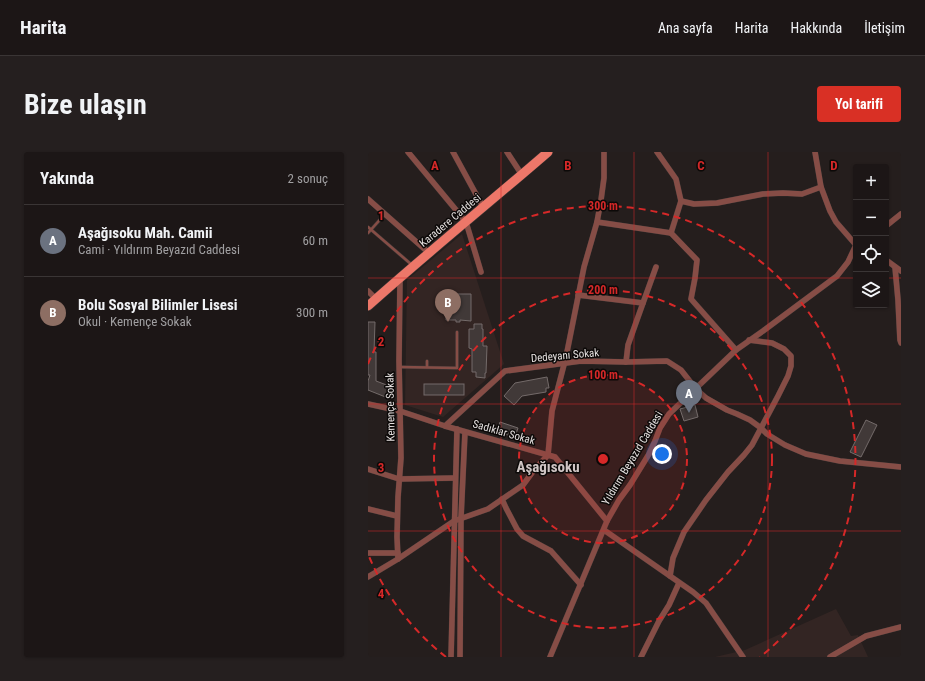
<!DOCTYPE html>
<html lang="tr">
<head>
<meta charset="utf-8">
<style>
	:root { --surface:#1c1616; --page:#251f1f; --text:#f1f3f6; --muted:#a09fa1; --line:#3a3535; --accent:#d93025 }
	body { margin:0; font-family:"Roboto Condensed",sans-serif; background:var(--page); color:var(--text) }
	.controls { position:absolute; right:12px; top:12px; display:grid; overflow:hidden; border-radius:4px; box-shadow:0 1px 3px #0004 }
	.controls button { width:36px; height:36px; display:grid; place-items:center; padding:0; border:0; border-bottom:1px solid var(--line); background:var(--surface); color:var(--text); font:20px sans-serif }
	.you { position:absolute; left:294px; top:302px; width:14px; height:14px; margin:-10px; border:3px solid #fff; border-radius:50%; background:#1a73e8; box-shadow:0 0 0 6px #1a73e833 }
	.badge { display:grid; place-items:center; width:26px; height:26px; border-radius:50%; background:var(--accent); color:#fff; font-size:13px; font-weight:700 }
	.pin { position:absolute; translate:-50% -33px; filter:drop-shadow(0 1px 2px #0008) }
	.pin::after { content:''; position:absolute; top:21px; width:14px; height:12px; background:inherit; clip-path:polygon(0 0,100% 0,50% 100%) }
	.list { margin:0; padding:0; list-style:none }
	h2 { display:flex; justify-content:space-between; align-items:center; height:52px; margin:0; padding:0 16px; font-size:17px }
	h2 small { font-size:13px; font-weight:400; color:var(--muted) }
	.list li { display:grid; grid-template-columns:26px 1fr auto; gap:12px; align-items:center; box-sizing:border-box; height:72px; padding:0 16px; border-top:1px solid var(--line) }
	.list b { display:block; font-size:15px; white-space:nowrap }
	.list p { margin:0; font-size:13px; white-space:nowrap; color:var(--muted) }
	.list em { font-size:13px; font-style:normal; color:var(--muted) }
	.icon { flex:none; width:22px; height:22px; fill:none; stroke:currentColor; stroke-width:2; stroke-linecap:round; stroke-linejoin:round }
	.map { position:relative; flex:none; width:533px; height:505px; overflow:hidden; border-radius:4px }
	header { display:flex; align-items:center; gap:24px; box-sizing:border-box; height:56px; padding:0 20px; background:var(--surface); border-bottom:1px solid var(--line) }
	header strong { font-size:19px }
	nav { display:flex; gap:22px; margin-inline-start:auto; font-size:14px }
	.intro { display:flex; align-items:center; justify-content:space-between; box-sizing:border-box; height:96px; padding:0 24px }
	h1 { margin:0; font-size:28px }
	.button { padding:10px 18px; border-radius:4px; background:var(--accent); color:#fff; font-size:14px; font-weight:700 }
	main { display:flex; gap:24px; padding:0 24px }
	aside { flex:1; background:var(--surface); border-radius:4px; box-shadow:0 1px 3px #0004 }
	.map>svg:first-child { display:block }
</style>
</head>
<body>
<header>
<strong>Harita</strong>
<nav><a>Ana sayfa</a><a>Harita</a><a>Hakkında</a><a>İletişim</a></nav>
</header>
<div class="intro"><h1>Bize ulaşın</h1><a class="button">Yol tarifi</a></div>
<main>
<aside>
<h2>Yakında<small>2 sonuç</small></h2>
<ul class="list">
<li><span class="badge" style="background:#6b7280">A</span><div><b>Aşağısoku Mah. Camii</b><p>Cami · Yıldırım Beyazıd Caddesi</p></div><em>60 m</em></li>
<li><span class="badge" style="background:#8d6e63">B</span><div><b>Bolu Sosyal Bilimler Lisesi</b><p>Okul · Kemençe Sokak</p></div><em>300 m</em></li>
</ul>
</aside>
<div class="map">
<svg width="533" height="505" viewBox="0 0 533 505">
	<rect width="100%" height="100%" fill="#251e1d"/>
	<g fill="#332523">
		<path d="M94,82L136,212L75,265L37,253L39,128Z"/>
		<path d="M468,457L483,484L490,483L500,505H347L377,498Z"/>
	</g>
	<g fill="#413938" stroke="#746b6a">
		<path d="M78,142H103V169L92,168V170H88V168H78V164H77Z"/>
		<path d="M0,170H7L6,200H8V229L24,235L20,246L0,238V229L2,223H0Z"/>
		<path d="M106,172H114V177H115V194H119L118,221H117V226L108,225V220H104V197L101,196V177H106Z"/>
		<path d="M179,225L181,236H178V240L154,244L146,253L136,244L147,231Z"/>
		<rect x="56" y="232" width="40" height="11"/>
		<path d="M327,253L330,265L316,269L312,257Z"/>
		<path d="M498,268L509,273L493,305L482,300Z"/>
		<path d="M132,270L150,276L147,285L129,280Z"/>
	</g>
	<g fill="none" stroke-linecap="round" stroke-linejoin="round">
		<g stroke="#403938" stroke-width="3.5">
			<g id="service">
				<path d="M0,75L44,113"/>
				<path d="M0,81L17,62"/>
				<path d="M32,215L89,216V180"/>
				<path d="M59,215V209"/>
			</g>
		</g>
		<g stroke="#403938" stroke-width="6">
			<g id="minor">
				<path d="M40,0L98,70L113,120"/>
				<path d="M85,0L115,55"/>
				<path d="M139,0L154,23"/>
				<path d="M289,0L308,27L313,49"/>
				<path d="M447,0L453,35L462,59L468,70L488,93"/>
				<path d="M0,47L61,101"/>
				<path d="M229,70L303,81L313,49L326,52L349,51L395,42L415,41L434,42L453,35"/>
				<path d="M518,74L533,62"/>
				<path d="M303,81L329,108L327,126L323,147L368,198"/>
				<path d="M518,108L533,119"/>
				<path d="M527,115L530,148L532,188L533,191"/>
				<path d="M0,139L8,147"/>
				<path d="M210,143L275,151L260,193L258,210"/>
				<path d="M275,151L288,115"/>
				<path d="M0,252L32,259L77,274L187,305L239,369"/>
				<path d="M77,274L137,219L213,209L258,210L299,209L313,218L328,237L338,246L359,258L369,262L382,268L393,276L399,282L417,293L438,302L472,309L533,315"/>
				<path d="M0,317L31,327L87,326"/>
				<path d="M134,347L138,356L149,377L155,384L183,399L213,433"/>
				<path d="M0,357L29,364"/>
				<path d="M236,378L302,424L325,440L338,451L375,505"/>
				<path d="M0,401H30"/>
				<path d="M30,407L29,385L30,345L33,306L31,209L32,127"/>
				<path d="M302,424L305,406L316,380L338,348L360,320L376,303L384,293L410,244L420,224L423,214V204L416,197L404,191L381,188"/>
				<path d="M0,425L30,407L86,369L120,357L155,333L166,318L180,303L184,259L198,205L216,115L229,70L233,48L236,26V0"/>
				<path d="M83,505L89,277"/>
				<path d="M92,505L93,366L97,280"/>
				<path d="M182,505L239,369L251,348L262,333L281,302L287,289L292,276L301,262L368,198L395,179L469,124L480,110L488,93"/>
				<path d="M273,505L291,469L301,453L311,431"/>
				<path d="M462,505L498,484L533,475"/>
			</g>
		</g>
		<g stroke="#403938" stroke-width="10">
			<path id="primary" d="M0,154C59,101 120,52 180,0"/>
		</g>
		<use href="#service" stroke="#864d46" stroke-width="2.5"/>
		<use href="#minor" stroke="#864d46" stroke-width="5.5"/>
		<use href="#primary" stroke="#ed7769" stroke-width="9"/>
	</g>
	<path fill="none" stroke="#d62828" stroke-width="1" stroke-opacity="0.55" d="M133,0V505M266,0V505M400,0V505M0,126H488M518,126H533M0,252H533M0,379H533"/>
	<circle cx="235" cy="307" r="84" fill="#d62828" fill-opacity=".12"/>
	<g fill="none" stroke="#d62828" stroke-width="2" stroke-dasharray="7 5">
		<circle cx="235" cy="307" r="84"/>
		<circle cx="235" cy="307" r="169"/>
		<path d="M78 505A253 253 0 0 1 0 402M0 212A253 253 0 1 1 392 505"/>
	</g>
	<g text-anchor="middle" stroke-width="3" stroke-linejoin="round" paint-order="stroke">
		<g font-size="11" fill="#e5e0df" stroke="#0c0908">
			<text transform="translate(82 68) rotate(-40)" y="4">Karadere Caddesi</text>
			<text transform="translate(197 203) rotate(-5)" y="4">Dedeyanı Sokak</text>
			<text transform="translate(22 255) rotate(-91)" y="4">Kemençe Sokak</text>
			<text transform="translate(136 280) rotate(16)" y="4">Sadıklar Sokak</text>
			<text transform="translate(264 306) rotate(-59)" y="4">Yıldırım Beyazıd Caddesi</text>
		</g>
		<g font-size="15" font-weight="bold" fill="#cfc5c4" stroke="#0c0908">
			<text x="180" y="320">Aşağısoku</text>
		</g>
	</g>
	<g font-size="13" text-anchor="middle" font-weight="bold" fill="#d62828" stroke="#0c0908" stroke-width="3" stroke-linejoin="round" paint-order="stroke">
		<text x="67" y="18">A</text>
		<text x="200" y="18">B</text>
		<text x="333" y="18">C</text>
		<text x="466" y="18">D</text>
		<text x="13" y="68">1</text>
		<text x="13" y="194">2</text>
		<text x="13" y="320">3</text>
		<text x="13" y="446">4</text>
	</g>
	<circle cx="235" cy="307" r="6" fill="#d62828" stroke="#0c0908" stroke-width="2"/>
	<g font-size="12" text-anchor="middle" font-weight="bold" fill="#d62828" stroke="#0c0908" stroke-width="3" stroke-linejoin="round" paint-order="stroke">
		<text x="235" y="58">300 m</text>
		<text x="235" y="142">200 m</text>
		<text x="235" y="227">100 m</text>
	</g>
</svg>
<div class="controls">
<button>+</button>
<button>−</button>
<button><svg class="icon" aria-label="locate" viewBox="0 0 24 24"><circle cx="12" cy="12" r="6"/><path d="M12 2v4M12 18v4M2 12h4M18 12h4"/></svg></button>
<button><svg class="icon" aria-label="layers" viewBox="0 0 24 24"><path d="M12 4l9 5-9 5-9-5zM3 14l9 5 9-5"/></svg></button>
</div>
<div class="you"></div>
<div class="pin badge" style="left:321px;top:261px;background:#6b7280">A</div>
<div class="pin badge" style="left:80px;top:170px;background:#8d6e63">B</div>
</div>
</main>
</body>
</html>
